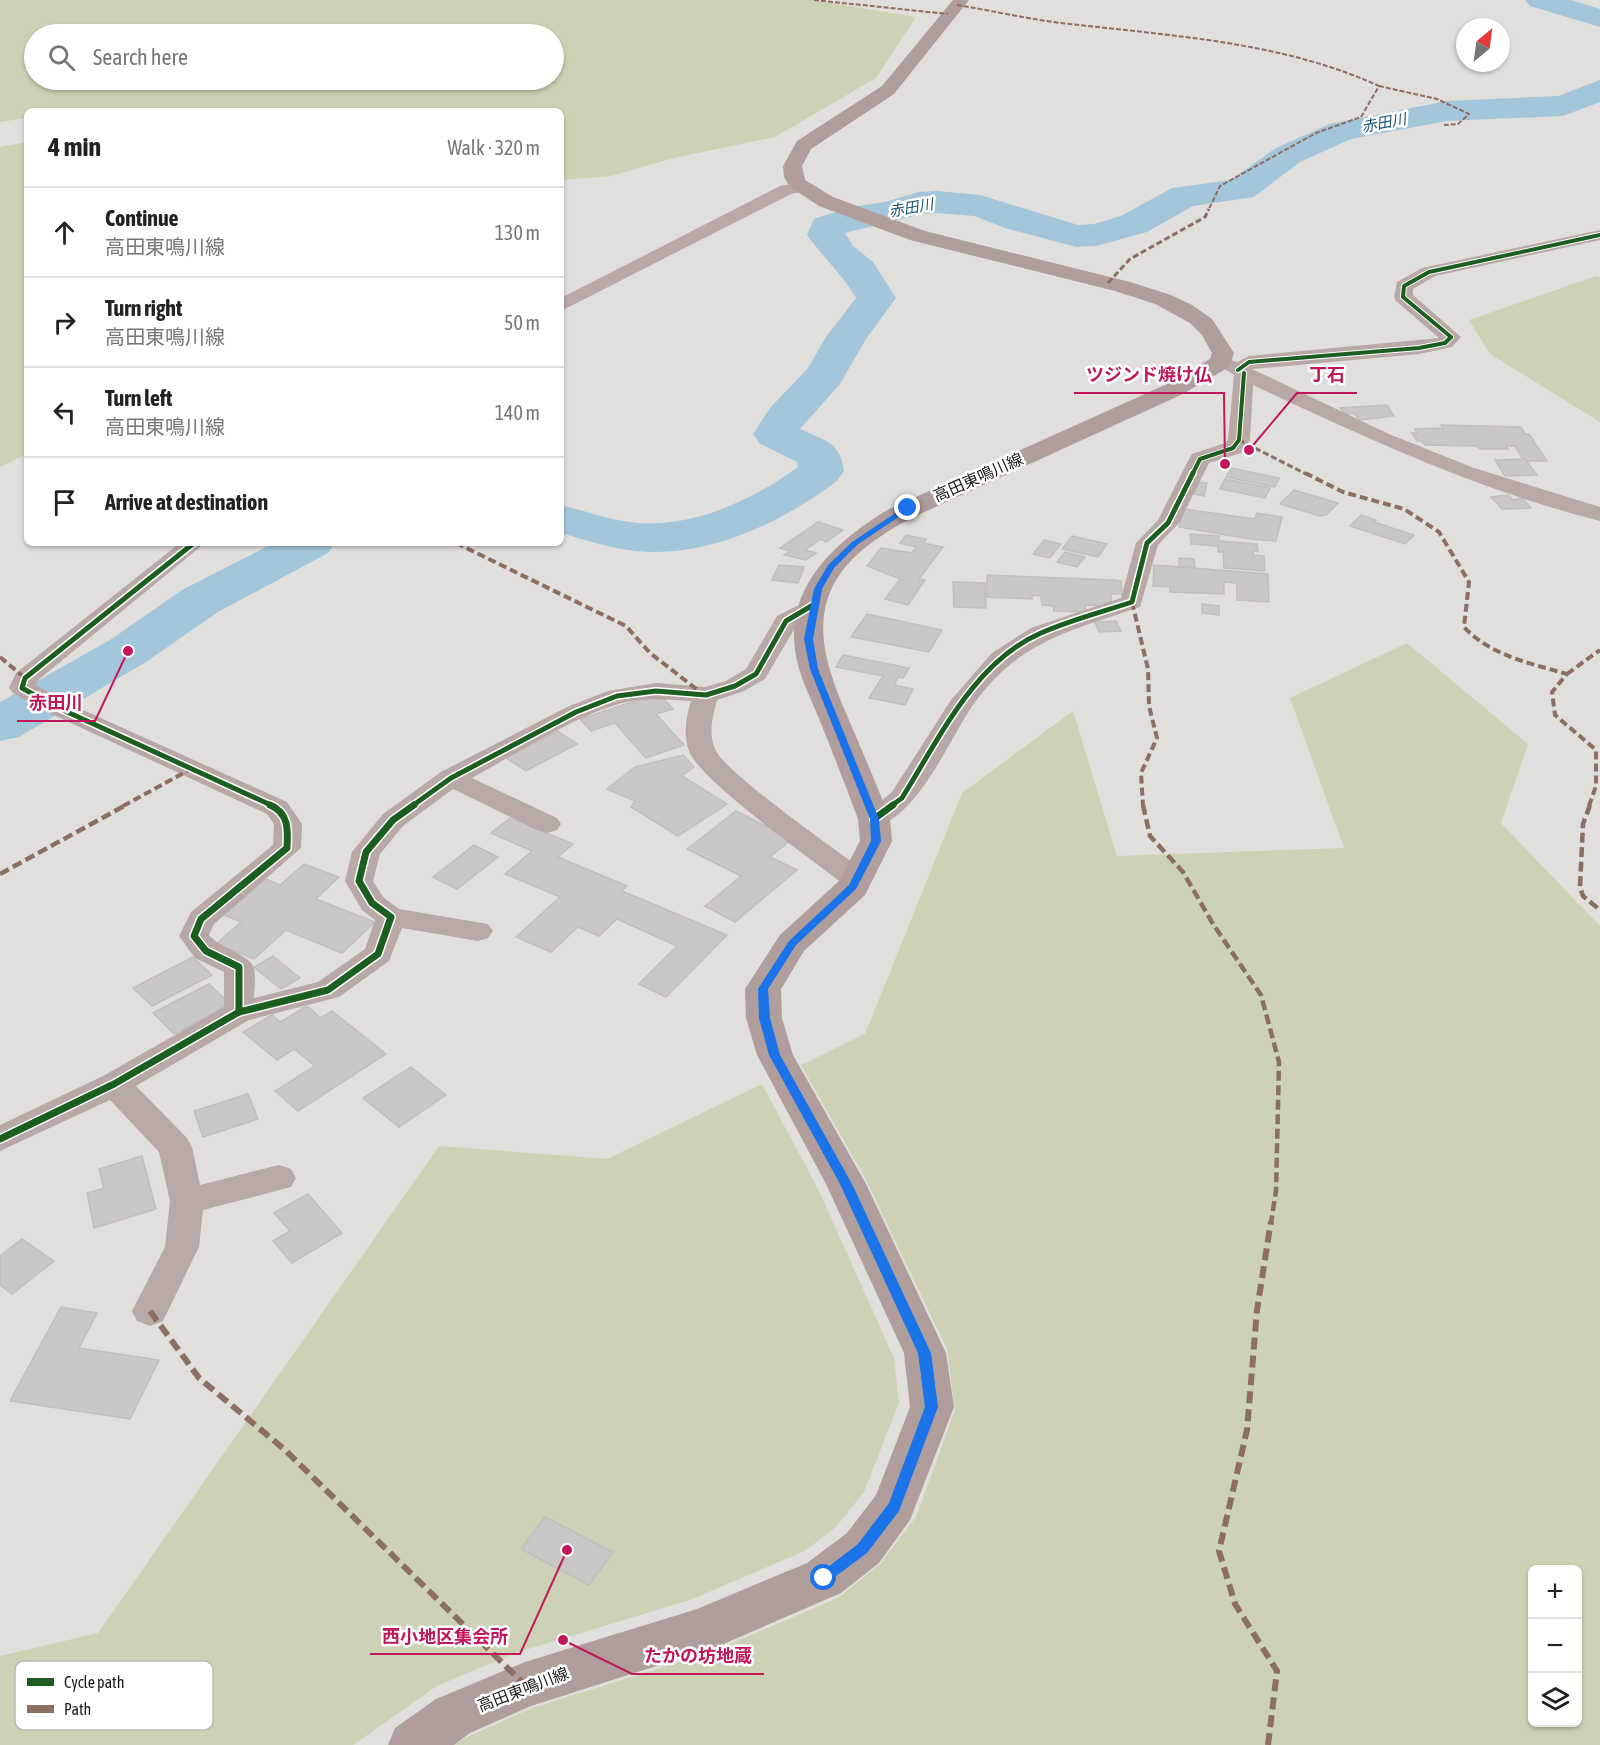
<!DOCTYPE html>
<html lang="en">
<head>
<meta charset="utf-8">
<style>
	:root { --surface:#fff; --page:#f6f6f6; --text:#222; --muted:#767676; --line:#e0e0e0 }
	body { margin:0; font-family:"Asap Condensed","Noto Sans JP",sans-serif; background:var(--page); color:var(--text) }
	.controls { position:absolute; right:18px; bottom:18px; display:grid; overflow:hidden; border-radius:9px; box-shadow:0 2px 4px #0004 }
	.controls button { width:54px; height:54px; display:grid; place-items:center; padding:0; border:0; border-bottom:2px solid var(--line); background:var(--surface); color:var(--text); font:30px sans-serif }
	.compass { position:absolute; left:1456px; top:18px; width:54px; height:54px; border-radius:50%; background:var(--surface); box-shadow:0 2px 4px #0004; rotate:29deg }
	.stop { position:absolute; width:18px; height:18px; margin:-14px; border:4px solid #1a73e8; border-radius:50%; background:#fff }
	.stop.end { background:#1a73e8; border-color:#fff; box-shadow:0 2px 6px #0008 }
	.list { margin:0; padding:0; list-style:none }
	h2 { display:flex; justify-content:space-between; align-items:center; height:78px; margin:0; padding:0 24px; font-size:26px }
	h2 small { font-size:20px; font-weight:400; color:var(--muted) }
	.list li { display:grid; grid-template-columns:39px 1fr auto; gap:18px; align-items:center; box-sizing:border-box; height:90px; padding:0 24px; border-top:2px solid var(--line) }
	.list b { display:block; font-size:22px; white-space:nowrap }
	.list p { margin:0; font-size:20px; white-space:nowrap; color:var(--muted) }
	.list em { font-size:20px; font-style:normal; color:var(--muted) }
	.icon { flex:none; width:33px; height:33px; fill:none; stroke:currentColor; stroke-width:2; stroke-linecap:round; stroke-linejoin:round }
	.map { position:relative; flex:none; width:1600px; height:1745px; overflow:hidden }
	.search { position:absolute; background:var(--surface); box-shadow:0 2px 4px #0004; left:24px; top:24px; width:540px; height:66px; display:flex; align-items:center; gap:15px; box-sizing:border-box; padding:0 21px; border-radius:33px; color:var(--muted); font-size:22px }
	.panel { position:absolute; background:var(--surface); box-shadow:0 2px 4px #0004; left:24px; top:108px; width:540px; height:438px; border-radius:9px }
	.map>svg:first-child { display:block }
</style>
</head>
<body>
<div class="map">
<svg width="1600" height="1745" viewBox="0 0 1600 1745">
	<rect width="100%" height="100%" fill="#e1dfdc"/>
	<g fill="#cdd2b6" fill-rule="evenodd">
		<path d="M0,0H813L916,17L876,78L775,137L674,158L611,176L561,180V111H134C99,106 63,111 27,111V118L0,122ZM554,34V80H34V34Z"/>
		<path d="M27,142V454L0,467V147Z"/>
		<path d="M1596,276L1600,277V422L1490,354L1469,320Z"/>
		<path d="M1407,643L1528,744L1501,823L1600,926V1745H455L465,1738L532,1708L711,1652L838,1598L881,1563L916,1517L955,1410L947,1349L865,1178L801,1065L865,1034L962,793L1073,711L1117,856L1344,848L1290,698ZM1532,1570H1578V1722H1532Z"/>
		<path d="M762,1084L819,1191L894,1358L899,1403L864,1492L836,1527L805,1551L690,1600L515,1653L437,1686L353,1745H0V1656L98,1633L439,1146L607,1159Z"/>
	</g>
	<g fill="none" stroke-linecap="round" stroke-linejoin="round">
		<g fill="#a3c6db" fill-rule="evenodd">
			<path d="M1525,0H1571L1600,9V27L1530,6Z"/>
			<path d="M1600,80V102L1563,116L1447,121L1351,139L1300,162L1254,197L1193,206L1147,232L1096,246L1077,247L1008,229L974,216L937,213L922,214L845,233L853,246L873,262L896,298L866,339L840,384L800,429C825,441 840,441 844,471L837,481C783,522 708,558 637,551C612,549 586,540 561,533V505C586,511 612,521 638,523C695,527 753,500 798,467L797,462L759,443L753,434L770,408L808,368L826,337L856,298C842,274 823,257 807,235L814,219L850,207L885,202L919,192L937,191L980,195L1078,225L1094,224L1121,216L1172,188L1231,180L1276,148L1330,124L1447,101L1558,96Z"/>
			<path d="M274,543H335L328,553L218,612L146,662L19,737L0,741V702L110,640L182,590Z"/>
		</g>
	</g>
	<g fill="#c9c8c6" stroke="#c1bfbd" stroke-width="1.5">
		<path d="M1387,405L1394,416L1360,420L1353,413L1345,414L1340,408Z"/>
		<path d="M1441,425L1521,427L1525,434H1529L1547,461H1528L1522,458L1515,446H1506L1508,449H1480L1477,446L1425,445L1422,441H1417L1412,433H1417L1415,429L1443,428Z"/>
		<path d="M1525,459L1537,475L1505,476L1495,460Z"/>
		<path d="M1231,468L1279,478L1275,487L1226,477Z"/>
		<path d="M1225,479L1270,488L1265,498L1220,489Z"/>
		<path d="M1198,482L1207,483L1204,496L1194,494Z"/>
		<path d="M1294,490L1338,503L1326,515L1320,516L1280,504Z"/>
		<path d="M1508,495L1513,500L1522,498L1531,508L1502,509L1491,497Z"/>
		<path d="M1184,509L1255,519L1257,513L1282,517L1276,541L1250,539L1179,527Z"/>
		<path d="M1361,515L1376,520L1374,522L1414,535L1405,544L1350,526Z"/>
		<path d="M818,522L843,530L826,542L821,539L805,550L816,553L806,560L784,555L790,551L780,548Z"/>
		<path d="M1190,534L1219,536V541L1257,544L1258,551H1253V555L1264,556L1265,571L1224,568L1223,552H1218V546L1191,544Z"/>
		<path d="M906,535L926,539L923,543L943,547L919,579L925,580L908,605L885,599L899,581L903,580L867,566L881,548L912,553L916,547L900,543Z"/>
		<path d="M1072,536L1107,544L1098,557L1062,549Z"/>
		<path d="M1044,540L1061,544L1050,558L1033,554Z"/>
		<path d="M1065,552L1085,557L1077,567L1057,562Z"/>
		<path d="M1179,558L1194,559L1195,567L1179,566Z"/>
		<path d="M779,565L804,567L798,583L772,580Z"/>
		<path d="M1154,565L1268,574L1269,602L1237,600V583L1224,582V594L1170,592V587L1153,586Z"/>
		<path d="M987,575L1114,580L1121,581L1122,594H1111L1112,606L1085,605V612L1054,611L1053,606L1042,605L1041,596L1032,595V599L987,597Z"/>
		<path d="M953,582L985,583L986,608L954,607Z"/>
		<path d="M1202,604L1219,606V615L1202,613Z"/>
		<path d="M867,614L942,630L929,652L851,637Z"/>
		<path d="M1116,621L1121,631L1099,632L1095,622Z"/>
		<path d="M843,655L909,668L903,678L898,677L894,685L913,689L905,705L869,698L883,676L836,667Z"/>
		<path d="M659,693L673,709L656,714L684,745L646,758L615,723L591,731L580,719Z"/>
		<path d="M557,731L577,744L526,771L506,758Z"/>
		<path d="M683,755L694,767L682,776L727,804L678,836L631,807L635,801L607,789L635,767Z"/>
		<path d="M736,811L792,839L770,857L797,870L735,922L705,906L741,876L687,849Z"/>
		<path d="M510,818L573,844L558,857L627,886L622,891L727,935L666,997L639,984L677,946L617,919L599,936L578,927L551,952L516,937L560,897L505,874L532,851L491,833Z"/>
		<path d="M474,845L498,857L457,889L433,877Z"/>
		<path d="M304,864L339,877L316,899L375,922L342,953L286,930L254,959L216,944L241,922L224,915L266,879L280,885Z"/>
		<path d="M273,956L300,978L281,989L254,967Z"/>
		<path d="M193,957L212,975L152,1006L133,988Z"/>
		<path d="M209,984L230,1004L174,1034L153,1013Z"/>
		<path d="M307,1006L321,1018L332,1011L386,1054L298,1111L275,1091L315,1066L294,1049L277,1060L243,1032L272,1015L280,1022Z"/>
		<path d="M411,1067L446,1095L399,1127L363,1098Z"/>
		<path d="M248,1094L258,1119L203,1137L194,1111Z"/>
		<path d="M142,1156L156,1209L94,1228L87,1193L104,1188L99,1169Z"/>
		<path d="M308,1194L342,1233L292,1263L273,1241L290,1231L274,1213Z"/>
		<path d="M22,1239L54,1261L12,1294L0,1285V1256Z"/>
		<path d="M61,1307L97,1313L79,1348L159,1360L130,1419L10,1401Z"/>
		<path d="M545,1517L613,1552L589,1585L521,1549Z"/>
	</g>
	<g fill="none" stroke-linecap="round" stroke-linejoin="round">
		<g fill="#b8a9a7" fill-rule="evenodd">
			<path d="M801,182L807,183L809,187L807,191L791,194L561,311V298L780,186Z"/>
			<path d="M1600,230V240L1435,276L1413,289V295L1461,337L1452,347L1419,354L1252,369L1389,434L1474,468L1600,507V521C1478,490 1366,438 1253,385L1250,440L1241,453L1209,463L1179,523L1158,545L1140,607C1067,632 1015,642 969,711C949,741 908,836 864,825L860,819L892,792L951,700L992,653L1031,628L1121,598L1136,543L1158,520L1189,459L1192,454L1225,443L1228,440L1234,375L1218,365L1221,361L1228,359L1237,362L1249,356L1439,338L1396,301L1394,297L1397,282L1422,268Z"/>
			<path d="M180,543H205L37,681L36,685L61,700L287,802L302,824L301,848L214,924L209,935C219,948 251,955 254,968C256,977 254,988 254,998L318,982L365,949L375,920L362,910L345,881L352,852L383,814L441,772L567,707L608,691L656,683L705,687L726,681L746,669L777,616L813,598L821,600L825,605L821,610L796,626L765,679L744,691L717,700C713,715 708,733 715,749C726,774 839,852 867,873L871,880L867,887L857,889L847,887C816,862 701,782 689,751C683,735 686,717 691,701C668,700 644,697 622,703C574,716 516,754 472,778L557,818L561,824L557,830L547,833L537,830L453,789L403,826L380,854L373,881L383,897L399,909L488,924L493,931L488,938L478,941L402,928L389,961L339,997L249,1020L136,1086L187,1138L192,1147L200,1185L279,1165L291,1169L296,1178L291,1187L203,1210L199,1247L163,1321L150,1326L137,1321L132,1311L165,1247L170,1201L159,1152L110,1100L0,1151V1125L103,1076L224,1007V972L195,958L179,936L191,912L273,845L274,824L267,814L43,710L13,693L9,688L16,673Z"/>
		</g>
		<path fill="#b09e9c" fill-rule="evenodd" d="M953,0H969L894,94L811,149L802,166L805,180L833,197L925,231L1130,282L1171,295L1192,305L1212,319L1234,353L1229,367L1183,394L907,520C883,534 856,551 840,574C804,626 834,684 855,734C867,762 879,791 890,819L892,841L865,895L804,951L781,989L782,1018L793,1055L866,1184L946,1353L954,1407L910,1520L879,1563L841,1593L719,1646L531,1706L470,1733L454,1745H388L395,1728L436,1699L525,1662L697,1609L807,1563L847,1533L876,1495L910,1407L904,1353L826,1184L757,1055L746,1018L745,989L780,935L839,881L860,841L858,819C846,786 833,754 820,721C812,701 802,682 797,661C781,590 834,542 889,509L1167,384L1210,359L1212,353L1202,335L1190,323L1155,304L1115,291L910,240L819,206L790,187L784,177L783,166L797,141L882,86Z"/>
		<g stroke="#8d6e63" stroke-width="2" stroke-dasharray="5 2" stroke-linecap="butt">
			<path d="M814,0L948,14"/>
			<path d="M957,5C994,11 1032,20 1070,24C1173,36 1283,42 1379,86L1361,117L1316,133L1220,186L1208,211"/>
			<path d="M1379,86L1437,99L1469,114L1458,124L1444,125"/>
		</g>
		<g stroke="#8d6e63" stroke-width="3" stroke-dasharray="6 3" stroke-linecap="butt">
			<path d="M1108,283L1130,259L1205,217L1209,209"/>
			<path d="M1239,440L1308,475"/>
		</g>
		<g stroke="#8d6e63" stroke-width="4" stroke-dasharray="8 4" stroke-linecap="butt">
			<path d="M1305,473L1343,492L1404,509L1439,532L1469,582L1464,627C1491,656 1530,663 1567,674L1552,692L1555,715L1596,750V786L1589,806"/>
			<path d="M456,543L626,626L650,653L699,691"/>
			<path d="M1132,602L1148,669L1149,706L1157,738L1141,773L1143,806"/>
			<path d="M0,657L25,678"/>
			<path d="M1567,674L1600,650"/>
			<path d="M123,806L191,769"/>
		</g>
		<g stroke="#8d6e63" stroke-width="4.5" stroke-dasharray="10 4.5" stroke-linecap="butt">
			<path d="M1143,805L1150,836L1183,872L1213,924L1261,995L1279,1062L1276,1191L1271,1223"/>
			<path d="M1590,805L1583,824L1580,887L1583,896L1600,910"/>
			<path d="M0,874L126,805"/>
		</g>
		<g stroke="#8d6e63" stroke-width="6" stroke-dasharray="12 6" stroke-linecap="butt">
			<path d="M150,1311L199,1378L284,1449L525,1685"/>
			<path d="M1268,1745L1277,1671L1235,1604L1219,1551L1247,1430L1257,1310L1271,1221"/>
		</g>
		<g stroke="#fff" stroke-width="6">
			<g id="cycleway-far2">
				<path d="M1238,370L1249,362L1419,348L1445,343L1451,337L1403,297L1404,286L1429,272L1600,235"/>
				<path d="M1192,475L1200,459L1233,448L1239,440L1244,373"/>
			</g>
		</g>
		<g stroke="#fff" stroke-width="8">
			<g id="cycleway-far1">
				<path d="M194,543L25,678L22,688L52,705L273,806"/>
				<path d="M412,806L451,778L576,712L617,696L656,691L706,695L735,686L756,674L786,621L813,605"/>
				<path d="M891,806L902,798C939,739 974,662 1041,633C1070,620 1102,612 1132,602L1147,543L1168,523L1193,473"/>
			</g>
		</g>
		<g stroke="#fff" stroke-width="10">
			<g id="cycleway">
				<path d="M874,819L893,805"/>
				<path d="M239,1012V967L206,951L194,936L201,919L287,848C288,830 289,813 270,805"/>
				<path d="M0,1139L114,1084L239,1012L328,990L378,954L391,917L372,903L359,881L366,852L393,820L414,805"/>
			</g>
		</g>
		<use href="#cycleway-far2" stroke="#1b5e20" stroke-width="4"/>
		<use href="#cycleway-far1" stroke="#1b5e20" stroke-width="5"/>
		<use href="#cycleway" stroke="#1b5e20" stroke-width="7"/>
	</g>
	<path fill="#1a73e8" d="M906,506L912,508L857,545L834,568L822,589L813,639L818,669L879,819L881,841L856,889L796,945L768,989L770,1018L780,1055L852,1184L931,1353L938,1407L899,1511L867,1553L824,1585L819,1583V1574L858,1544L889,1503L925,1407L918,1353L840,1184L769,1055L759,1018L758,989L789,941L849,885L871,841L870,819L810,669L804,639L814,589L828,565L852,542Z"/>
	<g text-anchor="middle" stroke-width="5" stroke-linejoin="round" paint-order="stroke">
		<g font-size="15" font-style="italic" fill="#175574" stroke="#fff">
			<text transform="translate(1384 123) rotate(-11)" y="5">赤田川</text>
			<text transform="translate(911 208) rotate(-10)" y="5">赤田川</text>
		</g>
		<g font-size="16" fill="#1b1918" stroke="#fff">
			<text transform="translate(978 477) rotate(-24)" y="6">高田東鳴川線</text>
			<text transform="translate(523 1689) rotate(-21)" y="6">高田東鳴川線</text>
		</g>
	</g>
	<rect x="15" y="1661" width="198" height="69" rx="9" fill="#fff" stroke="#bbbaba" stroke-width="1.5"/>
	<rect x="27" y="1678" width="27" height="8" fill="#1b5e20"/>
	<rect x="27" y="1705" width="27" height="8" fill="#8d6e63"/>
	<g font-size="16" fill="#1b1918">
		<text x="64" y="1688">Cycle path</text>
		<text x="64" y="1715">Path</text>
	</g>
	<path fill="none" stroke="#c2185b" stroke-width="2" d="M1249 450L1297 393H1357M1225 464L1224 393H1074M128 651L95 721H17M567 1550L520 1654H370M563 1640L632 1674H764"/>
	<g fill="#c2185b" stroke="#fff" stroke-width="2">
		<circle cx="1249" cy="450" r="6"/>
		<circle cx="1225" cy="464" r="6"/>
		<circle cx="128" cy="651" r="6"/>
		<circle cx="567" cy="1550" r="6"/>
		<circle cx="563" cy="1640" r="6"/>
	</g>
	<g font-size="18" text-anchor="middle" font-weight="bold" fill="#c2185b" stroke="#fff" stroke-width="5" stroke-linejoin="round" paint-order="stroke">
		<text x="1327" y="381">丁石</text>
		<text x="1149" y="381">ツジンド焼け仏</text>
		<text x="56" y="709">赤田川</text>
		<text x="445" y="1643">西小地区集会所</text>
		<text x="698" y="1662">たかの坊地蔵</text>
	</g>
</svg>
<div class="controls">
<button>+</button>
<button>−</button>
<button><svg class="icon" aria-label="layers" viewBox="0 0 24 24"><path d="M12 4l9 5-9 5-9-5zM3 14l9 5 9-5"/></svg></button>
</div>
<svg class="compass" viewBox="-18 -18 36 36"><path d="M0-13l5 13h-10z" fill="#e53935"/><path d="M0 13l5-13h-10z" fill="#767676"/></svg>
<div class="stop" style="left:824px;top:1578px"></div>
<div class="stop end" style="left:908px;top:508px"></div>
<div class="search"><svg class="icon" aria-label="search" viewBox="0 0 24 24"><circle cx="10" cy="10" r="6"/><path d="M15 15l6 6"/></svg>Search here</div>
<section class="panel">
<h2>4 min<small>Walk · 320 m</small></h2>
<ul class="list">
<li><svg class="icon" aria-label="ahead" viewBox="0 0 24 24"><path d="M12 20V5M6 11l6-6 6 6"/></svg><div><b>Continue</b><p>高田東鳴川線</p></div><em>130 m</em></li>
<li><svg class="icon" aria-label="right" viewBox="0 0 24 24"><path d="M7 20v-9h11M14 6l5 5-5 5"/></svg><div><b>Turn right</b><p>高田東鳴川線</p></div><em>50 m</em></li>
<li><svg class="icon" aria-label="left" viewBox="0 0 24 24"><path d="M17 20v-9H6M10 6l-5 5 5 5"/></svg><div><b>Turn left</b><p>高田東鳴川線</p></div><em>140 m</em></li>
<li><svg class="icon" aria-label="arrive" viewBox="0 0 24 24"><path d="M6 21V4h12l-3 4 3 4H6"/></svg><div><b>Arrive at destination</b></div></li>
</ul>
</section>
</div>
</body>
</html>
